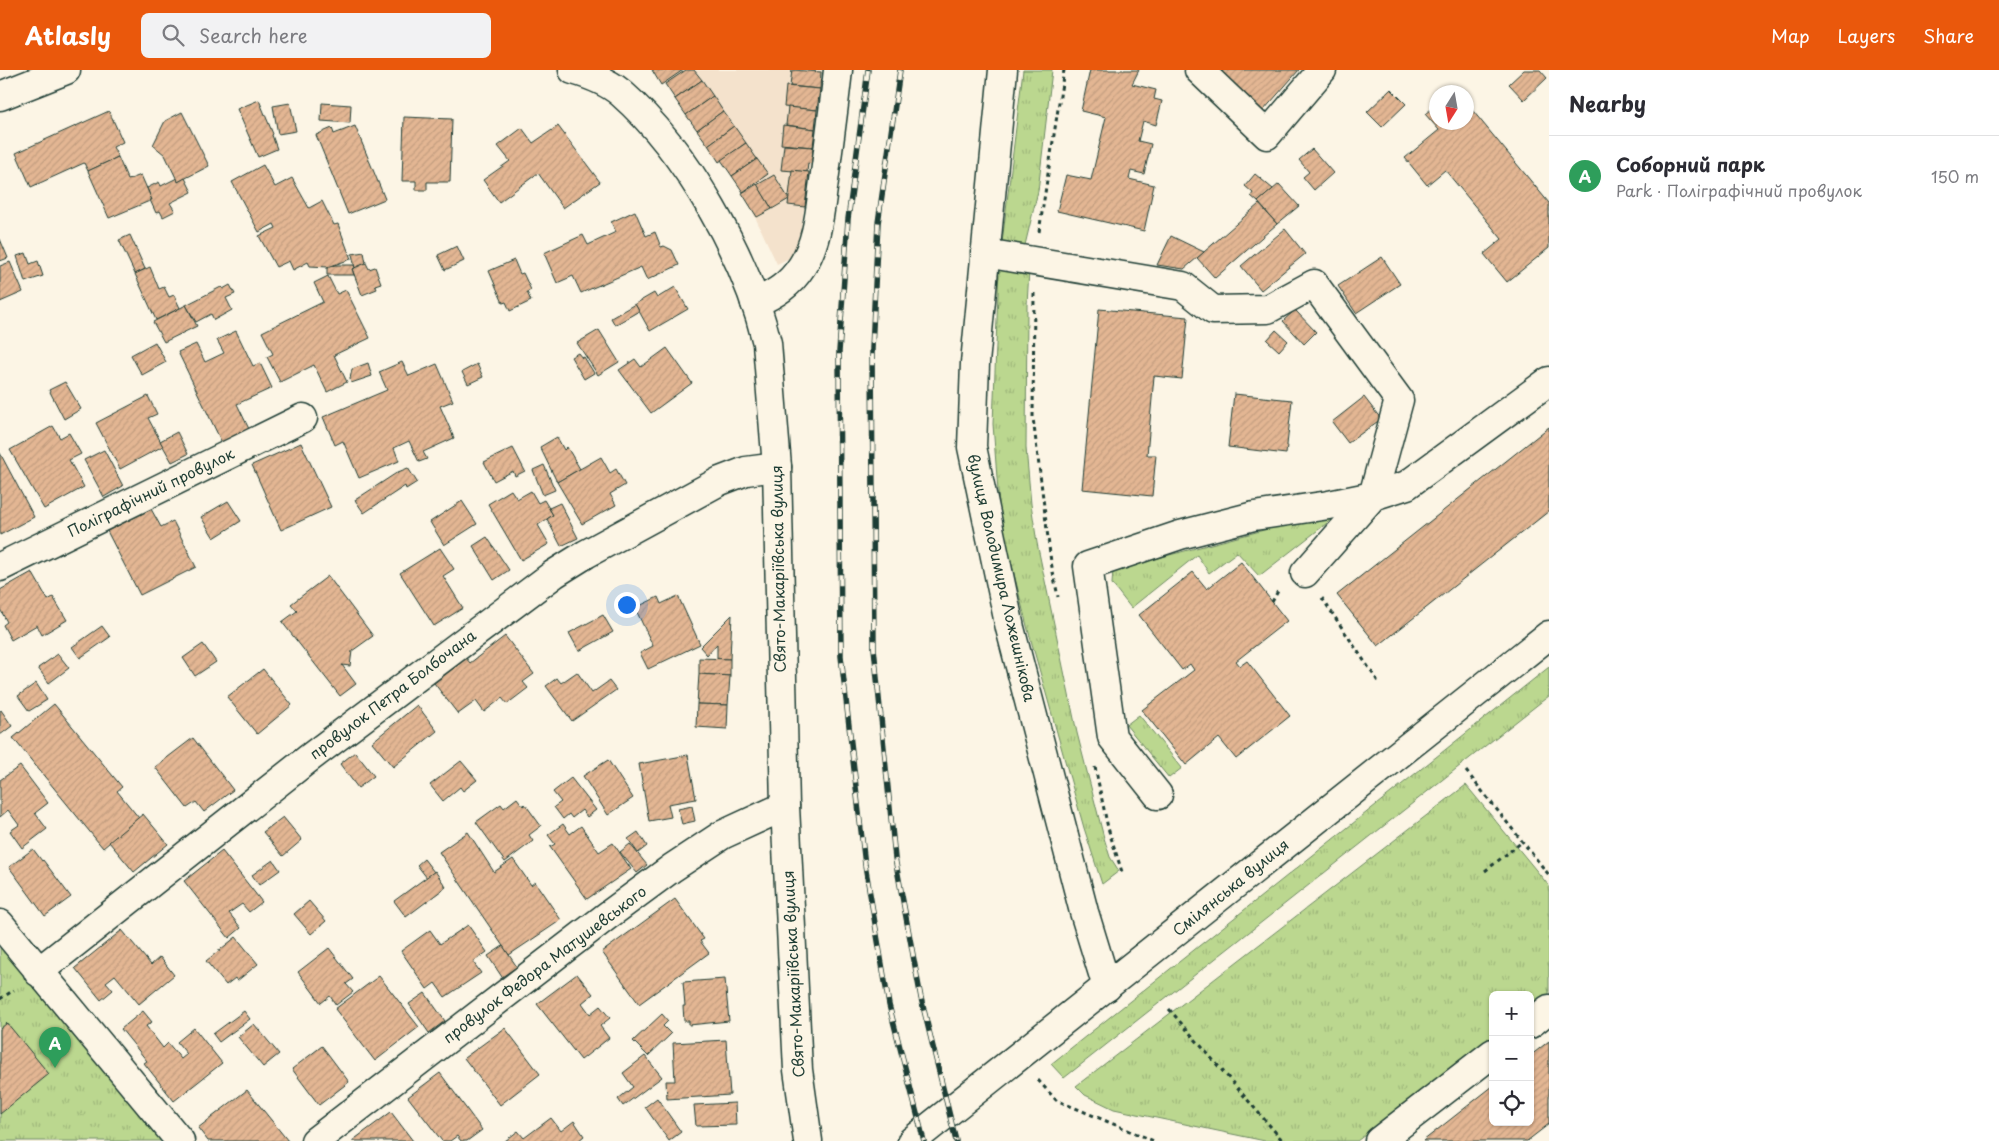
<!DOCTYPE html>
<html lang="en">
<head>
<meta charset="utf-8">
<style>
	:root { --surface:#fff; --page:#f2f2f3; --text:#2b2b33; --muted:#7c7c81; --line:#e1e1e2; --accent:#ea580c }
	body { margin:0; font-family:"Playpen Sans",sans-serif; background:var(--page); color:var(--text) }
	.controls { position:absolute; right:15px; bottom:15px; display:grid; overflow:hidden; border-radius:8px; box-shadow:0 1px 4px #0004 }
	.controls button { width:45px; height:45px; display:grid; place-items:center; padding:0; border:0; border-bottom:1px solid var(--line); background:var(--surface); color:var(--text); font:25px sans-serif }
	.compass { position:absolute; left:1429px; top:15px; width:45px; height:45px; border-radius:50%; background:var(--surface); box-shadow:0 1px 4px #0004; rotate:191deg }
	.you { position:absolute; left:626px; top:534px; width:18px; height:18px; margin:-12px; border:4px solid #fff; border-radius:50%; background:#1a73e8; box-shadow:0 0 0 8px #1a73e833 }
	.badge { display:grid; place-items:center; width:32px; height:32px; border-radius:50%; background:var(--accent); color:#fff; font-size:16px; font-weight:700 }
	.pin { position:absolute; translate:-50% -41px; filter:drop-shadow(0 1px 2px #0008) }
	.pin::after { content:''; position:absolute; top:26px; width:18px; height:15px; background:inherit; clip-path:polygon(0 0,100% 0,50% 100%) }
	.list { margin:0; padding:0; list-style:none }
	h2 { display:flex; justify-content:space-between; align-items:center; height:65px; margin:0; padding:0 20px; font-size:21px }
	h2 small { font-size:16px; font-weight:400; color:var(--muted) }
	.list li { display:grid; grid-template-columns:32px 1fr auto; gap:15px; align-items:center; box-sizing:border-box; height:80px; padding:0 20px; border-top:1px solid var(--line) }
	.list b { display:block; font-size:19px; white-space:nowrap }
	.list p { margin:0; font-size:16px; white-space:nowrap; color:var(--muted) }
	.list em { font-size:16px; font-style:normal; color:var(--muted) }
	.icon { flex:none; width:28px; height:28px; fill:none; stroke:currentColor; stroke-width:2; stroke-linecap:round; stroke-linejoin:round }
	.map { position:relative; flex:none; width:1549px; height:1071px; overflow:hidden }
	header { display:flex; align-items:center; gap:30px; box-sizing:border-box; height:70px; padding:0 25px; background:var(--accent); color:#fff }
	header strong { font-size:24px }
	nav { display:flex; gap:28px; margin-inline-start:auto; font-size:18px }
	.search { width:350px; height:45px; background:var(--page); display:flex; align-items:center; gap:12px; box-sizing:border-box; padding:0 18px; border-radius:8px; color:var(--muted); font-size:19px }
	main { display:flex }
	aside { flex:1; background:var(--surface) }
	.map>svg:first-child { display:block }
</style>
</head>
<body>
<header>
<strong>Atlasly</strong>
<div class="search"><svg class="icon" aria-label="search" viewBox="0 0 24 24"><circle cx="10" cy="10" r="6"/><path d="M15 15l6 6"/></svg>Search here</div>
<nav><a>Map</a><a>Layers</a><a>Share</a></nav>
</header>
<main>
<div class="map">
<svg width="1549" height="1071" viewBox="0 0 1549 1071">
	<defs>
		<pattern id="grass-tufts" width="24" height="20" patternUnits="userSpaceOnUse" patternTransform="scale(1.25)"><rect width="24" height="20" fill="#bbd78f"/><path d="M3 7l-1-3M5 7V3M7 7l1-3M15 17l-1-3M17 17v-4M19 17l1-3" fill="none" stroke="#a0b97c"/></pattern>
		<pattern id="building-hatch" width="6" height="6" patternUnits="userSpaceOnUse" patternTransform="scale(1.25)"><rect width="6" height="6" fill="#e3b693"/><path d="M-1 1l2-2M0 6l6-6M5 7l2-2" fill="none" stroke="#c29d7f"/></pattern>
	</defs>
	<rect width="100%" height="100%" fill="#fcf5e5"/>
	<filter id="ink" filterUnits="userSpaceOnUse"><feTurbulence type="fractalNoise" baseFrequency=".02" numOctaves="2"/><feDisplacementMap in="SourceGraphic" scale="10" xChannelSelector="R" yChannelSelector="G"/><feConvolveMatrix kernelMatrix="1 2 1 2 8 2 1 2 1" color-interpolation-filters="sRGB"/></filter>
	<g filter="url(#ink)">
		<path fill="#f4e2cc" d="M652,0H822L812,94L809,102L798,184L777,194L743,121L721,90L719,92L665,14L661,15Z"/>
		<g fill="url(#grass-tufts)" stroke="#6d8a62">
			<path d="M1023,0H1052L1038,121L1025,175L1002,173Z"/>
			<path d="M999,197L1029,200L1027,235L1026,378L1031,434L1037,473L1077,663L1104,768L1110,787L1119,801L1102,814L1084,758L1027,556L1000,448L993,354Z"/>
			<path d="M1328,443L1331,450L1259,506L1237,482L1209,503L1197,485L1131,538L1112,514L1113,500Z"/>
			<path d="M1549,597V626L1541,632L1064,1008L1051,994Z"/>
			<path d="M1139,645L1182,698L1169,708L1126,655Z"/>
			<path d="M1466,715L1549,816V927L1530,941V925H1493V969L1357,1071H1265L1114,1039L1085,1025L1076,1016Z"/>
			<path d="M0,865L14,883L17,897L28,911L35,920L49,925L169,1071H0Z"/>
		</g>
		<g fill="url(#building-hatch)" stroke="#1f3d34">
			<path d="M652,0H683L661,15Z"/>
			<path d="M686,0H694L702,10L675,29L665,14Z"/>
			<path d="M792,0L821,2L820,19L790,16Z"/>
			<path d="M1090,0H1139L1132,14L1156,20L1154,29L1162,31L1156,55L1143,51L1138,71L1151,74L1144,104L1131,101L1129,109L1154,115L1144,161L1057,141L1066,105L1091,110L1106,47L1081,41Z"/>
			<path d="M1216,0H1299L1263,41Z"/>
			<path d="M1524,0H1540L1547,8L1524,30L1509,14Z"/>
			<path d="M702,10L713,26L686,45L675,29Z"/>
			<path d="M786,16L820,19L817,40L784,37Z"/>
			<path d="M1391,19L1406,34L1382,57L1367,42Z"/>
			<path d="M713,26L723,41L697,60L686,45Z"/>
			<path d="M259,30L273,64L272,65L277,79L258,87L237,39Z"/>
			<path d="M290,33L296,61L278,64L273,36Z"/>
			<path d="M322,33L351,35L350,53L321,51Z"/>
			<path d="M1436,35V52H1466L1468,35L1549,133V178L1507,212L1484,184L1502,169L1445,100L1427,115L1405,88L1439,60L1425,44Z"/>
			<path d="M788,37L817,40L815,59L786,55Z"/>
			<path d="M109,41L123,72L113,77L118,87L88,101L84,93L31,117L16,83Z"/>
			<path d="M723,41L734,56L708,75L697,60Z"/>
			<path d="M182,42L209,96L178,112L165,85L153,75L165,51Z"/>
			<path d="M404,47L452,49L450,112H427V120H416V111H402Z"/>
			<path d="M783,55L815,59L813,77L781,74Z"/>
			<path d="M355,56L385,129L348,144L316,65L332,58L334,64Z"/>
			<path d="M558,56L600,112L563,138L538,103L499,132L483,110L510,91L498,76L522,58L533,73Z"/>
			<path d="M734,56L746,73L719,92L708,75Z"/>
			<path d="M746,73L757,89L732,106L721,90Z"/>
			<path d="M784,75L813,77L812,94L808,93L807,102L781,100Z"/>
			<path d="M1312,79L1333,103L1314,120L1303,107L1309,102L1299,90Z"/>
			<path d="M118,87L128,110L141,105L152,130L109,148L88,101Z"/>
			<path d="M757,89L768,104L743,122L732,106Z"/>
			<path d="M263,95L275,117L292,108L309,138L322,131L334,155L338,154L351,189L328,197L310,196L308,192L293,200L289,191L276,197L259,166L276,158L274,154L259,162L232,112Z"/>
			<path d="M792,100L809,102L805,137L788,135Z"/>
			<path d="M1255,104L1273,119L1258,132L1251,126L1253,123L1245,116Z"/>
			<path d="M774,105L789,129L772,139L757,115Z"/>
			<path d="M177,108L178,112L185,108L192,122L170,133L175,141L163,147L160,141L156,143L150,130H152L147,118L159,112L161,116Z"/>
			<path d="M757,114L772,139L757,147L742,123Z"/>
			<path d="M1279,114L1299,136L1277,154L1258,132Z"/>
			<path d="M1259,134L1277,154L1215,208L1197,188Z"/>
			<path d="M635,141L646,166L655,162L661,177L664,176L672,180L679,195L647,210L641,197L581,223L573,206L557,213L544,183L583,165L588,175L616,162L611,152Z"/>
			<path d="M1285,159L1305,184L1261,220L1241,196Z"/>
			<path d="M130,165L145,199L135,204L119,170Z"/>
			<path d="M1171,166L1204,182L1184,199L1157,195Z"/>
			<path d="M0,169L8,188L0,191Z"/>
			<path d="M457,176L464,191L445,200L438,185Z"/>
			<path d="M364,182L366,193L355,198L352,184Z"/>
			<path d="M26,183L30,194L38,191L43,206L25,212L17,186Z"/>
			<path d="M1382,187L1400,214L1356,243L1338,216Z"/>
			<path d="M514,190L520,204L523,203L531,220L527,222L531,231L510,241L506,232L503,233L489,201Z"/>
			<path d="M10,192L23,222L0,232V196Z"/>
			<path d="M366,193L369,199L375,197L381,213L375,215L377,219L362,225L352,199Z"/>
			<path d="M335,195H354L355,198L352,199L354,205H327V198Z"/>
			<path d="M150,197L159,219L164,217L169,227L174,225L180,238L156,250L135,204Z"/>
			<path d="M328,206L337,224L346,220L370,268L334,285L347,312L327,322L314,295L280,312L267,287L273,284L262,262L323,232L314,213Z"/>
			<path d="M230,215L235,224L226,228L232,240L214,250L211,244L196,252L186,235L221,217L223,219Z"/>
			<path d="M675,217L688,239L650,261L635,234L654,223L657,228Z"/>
			<path d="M635,234L639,241L615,255L611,248Z"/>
			<path d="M186,235L197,256L164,272L153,252Z"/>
			<path d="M1099,239L1188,247L1182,309L1154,306L1147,385H1156L1152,426L1082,419Z"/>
			<path d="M1295,240L1316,262L1304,274L1283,251Z"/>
			<path d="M599,260L619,292L598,305L577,273Z"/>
			<path d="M1276,260L1288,271L1279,281L1267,270Z"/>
			<path d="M236,261L253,296L260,293L272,318L237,334L249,359L222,373L178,282L196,274L205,292L224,283L217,270Z"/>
			<path d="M155,272L166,292L142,305L131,285Z"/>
			<path d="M667,278L692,313L651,343L619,300L635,289L641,297Z"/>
			<path d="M578,283L582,288L584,287L594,303L584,309L571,287Z"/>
			<path d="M402,292L409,306L437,294L453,331L440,336L454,368L423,382L427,389L419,392L409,371L394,378L399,391L359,408L343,371L335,375L323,347L387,320L379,302Z"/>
			<path d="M368,293L372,306L351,313L350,309L352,299Z"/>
			<path d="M477,294L483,307L468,314L462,302Z"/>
			<path d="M65,312L81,339L64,349L49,320Z"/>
			<path d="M1234,324L1292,330L1286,384L1228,377Z"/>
			<path d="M148,326L157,344L148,348L163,376L120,399L96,353Z"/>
			<path d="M1364,327L1381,349L1348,373L1332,352Z"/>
			<path d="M53,356L60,368L69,363L81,384L69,390L84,417L44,439L10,380Z"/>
			<path d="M1549,357V441L1378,576L1337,525Z"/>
			<path d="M177,362L188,384L172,392L160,371Z"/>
			<path d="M557,367L564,380L567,377L580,399L557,412L540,377Z"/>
			<path d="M301,373L331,437L281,460L252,395Z"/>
			<path d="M513,378L525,401L515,406L513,401L494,411L484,392Z"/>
			<path d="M104,380L123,416L104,427L84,390Z"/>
			<path d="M0,383L34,447L0,465Z"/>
			<path d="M601,387L610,403L616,399L625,415L610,424L616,435L582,454L557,412Z"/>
			<path d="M544,395L555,420L543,425L533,400Z"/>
			<path d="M408,398L417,412L406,419L405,416L364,443L355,430L398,402Z"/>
			<path d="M511,420L517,429L531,421L538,433L544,430L553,445L538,455L549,474L521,490L488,434Z"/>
			<path d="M228,431L241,451L214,468L201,447Z"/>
			<path d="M462,431L477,454L444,475L430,452Z"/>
			<path d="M560,433L578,468L561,476L547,449L553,445L549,438Z"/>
			<path d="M151,439L161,457L173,451L196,497L140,525L107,461Z"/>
			<path d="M487,467L509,500L494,510L473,476Z"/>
			<path d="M440,478L454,499L443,506L463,538L434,556L400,503Z"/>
			<path d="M1241,492L1287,551L1236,591L1240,596L1247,591L1290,646L1236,689L1219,668L1186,695L1142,640L1194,600L1190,594L1182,600L1139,545L1193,502L1207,519Z"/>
			<path d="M32,502L48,530L53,527L67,550L42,565L37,555L11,570L3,555L7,552L0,539V520Z"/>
			<path d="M328,506L373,566L352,581L350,596L342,595L356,614L340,626L282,552L297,541L291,534Z"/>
			<path d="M678,526L700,574L648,599L640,583L653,576L635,538L658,527L661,534Z"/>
			<path d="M603,545L613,562L579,581L569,563Z"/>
			<path d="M732,545L730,589H717V574L707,585L700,577Z"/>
			<path d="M102,556L110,567L80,588L72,577Z"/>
			<path d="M505,566L534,604L523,612L528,618L507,634L502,628L484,642L476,631L458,644L434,613L466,588L470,593Z"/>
			<path d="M203,574L216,592L195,606L183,588Z"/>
			<path d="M58,584L69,598L49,613L38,598Z"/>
			<path d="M699,588L730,589V606L699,604Z"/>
			<path d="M263,599L292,635L257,664L227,627Z"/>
			<path d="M577,602L592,623L609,611L616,620L572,651L546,616L557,608L561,613Z"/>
			<path d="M699,604L730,606L728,635L697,634Z"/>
			<path d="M36,613L47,630L29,641L18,626Z"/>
			<path d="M54,634L122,717L117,721L139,748L103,778L13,668Z"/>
			<path d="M697,634L728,635L727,659L696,657Z"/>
			<path d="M417,635L437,661L393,697L372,672Z"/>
			<path d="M1,640L12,656L0,665V641Z"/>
			<path d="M193,668L233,720L204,742L196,732L187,738L155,697Z"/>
			<path d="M355,682L374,706L358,718L340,694Z"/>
			<path d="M688,685L696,729L668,734L671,747L649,751L639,694Z"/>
			<path d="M608,690L633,728L608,745L583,706Z"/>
			<path d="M461,691L477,710L463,721L460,717L443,731L430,715Z"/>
			<path d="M20,696L48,733L35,743L47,759L22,778L10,761L19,755L8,740L0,747V710Z"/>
			<path d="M571,708L596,740L587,747L582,740L572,748L569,744L563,749L554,737L561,732L553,722Z"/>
			<path d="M517,728L523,736L525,734L541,756L529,765L533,771L505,792L476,752L501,734L504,738Z"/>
			<path d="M692,736L695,751L682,754L678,739Z"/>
			<path d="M143,744L168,774L134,802L109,772Z"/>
			<path d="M283,747L302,770L283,786L263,762Z"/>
			<path d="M563,754L570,764L581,756L599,782L613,773L631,799L587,829L550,777L555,774L548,765Z"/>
			<path d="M468,762L494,802L513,789L531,815L535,812L561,850L509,885L439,782Z"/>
			<path d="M638,762L647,776L638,783L628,769Z"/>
			<path d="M630,774L647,795L637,803L620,782Z"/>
			<path d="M33,779L42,791L43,790L71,827L45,846L9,797Z"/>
			<path d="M222,781L262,832L249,842L242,834L229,843L241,858L229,868L184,811Z"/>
			<path d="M424,789L434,802L427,808L417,795Z"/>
			<path d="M273,790L280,800L259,815L252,805Z"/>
			<path d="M435,801L446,817L406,847L394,831Z"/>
			<path d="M675,829L704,869L700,871L709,883L639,934L602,882Z"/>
			<path d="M309,831L326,851L311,864L294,844Z"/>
			<path d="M468,855L487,882L473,892L481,903L445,927L435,913L427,919L401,881L430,860L440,874Z"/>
			<path d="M122,860L151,895L160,887L174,905L139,934L115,905L106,912L113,920L101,930L75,898Z"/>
			<path d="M236,867L258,894L237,911L235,908L226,915L206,891Z"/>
			<path d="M503,876L517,897L502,907L488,886Z"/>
			<path d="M329,878L353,909L346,914L353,922L336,935L330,926L321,933L298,902Z"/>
			<path d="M577,904L593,924L582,933L590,944L600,936L610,948L600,956L609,968L581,990L537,934Z"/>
			<path d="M379,906L419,957L375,991L335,939Z"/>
			<path d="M725,909L729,951L689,955V951H684L683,936H685L683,912Z"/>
			<path d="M425,923L445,951L429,963L409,934Z"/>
			<path d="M143,941L152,952L146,956L163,978L168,973L181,989L187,984L177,972L194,958L222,993L174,1031L144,993L147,991L121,959Z"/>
			<path d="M244,941L250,949L219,972L213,964Z"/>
			<path d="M662,944L668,951L663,956L671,964L648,986L633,971Z"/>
			<path d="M7,953L49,1004L0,1044V959Z"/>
			<path d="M254,954L279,984L263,997L238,967Z"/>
			<path d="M505,958L540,1004L500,1035L464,988Z"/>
			<path d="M726,970L730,1025L667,1029L666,1011H675L673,973Z"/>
			<path d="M1549,971V1054L1527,1071H1423L1493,1016V1052H1530V986Z"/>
			<path d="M322,976L349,1012L319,1035L292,999Z"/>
			<path d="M645,986L662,1007L623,1036L618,1029L633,1017L623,1003Z"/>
			<path d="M440,1003L482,1060L467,1071H461L457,1066L450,1071H442L408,1027Z"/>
			<path d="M247,1020L288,1071H208L198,1058Z"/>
			<path d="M657,1028L681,1062L669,1071L645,1037Z"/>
			<path d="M735,1033L736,1055L696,1056L694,1035Z"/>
			<path d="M391,1042L413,1071H352Z"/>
			<path d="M551,1048L561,1061L574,1051L584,1066L578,1071H505L518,1061L524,1068Z"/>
		</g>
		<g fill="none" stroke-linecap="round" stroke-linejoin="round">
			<g stroke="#1f3d34" stroke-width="31">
				<g id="minor">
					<path d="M573,0C590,5 608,12 621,23C687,81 747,188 767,273L777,397L785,736L798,1000L808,1071"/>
					<path d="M1003,0L975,293L972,377L1010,558L1084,842L1107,917"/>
					<path d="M1199,0L1267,65L1322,0"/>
					<path d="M0,26L66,0"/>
					<path d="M985,183L1183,216L1213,240L1268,239L1314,214L1399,330L1373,426L1329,435L1254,446L1180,465L1088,496L1112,667L1158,725"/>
					<path d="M755,233C775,224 790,215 802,196C818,172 820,139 824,111C829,74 834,37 838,0"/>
					<path d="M0,497L303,348"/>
					<path d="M1305,503L1373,426L1407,415L1549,311"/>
					<path d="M0,854L180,1071"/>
					<path d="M38,902L308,689L554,504L586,484L720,411L746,401L777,397"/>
					<path d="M1530,954L1549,939"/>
					<path d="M315,1071L607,846L672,798L722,765L785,736"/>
					<path d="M1379,1071L1493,983"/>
				</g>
			</g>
			<g stroke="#1f3d34" stroke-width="31">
				<path id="major" d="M912,1071L1549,565"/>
			</g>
			<g stroke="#1f3d34" stroke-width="3" stroke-dasharray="4 4" stroke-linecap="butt">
				<path d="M1039,162L1064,0"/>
				<path d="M1034,223L1033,348L1051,492L1058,527"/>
				<path d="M1322,528L1379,613"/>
				<path d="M1272,532L1279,519"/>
				<path d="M1095,697L1108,758L1123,805"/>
				<path d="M1466,701L1549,805"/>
				<path d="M1485,801L1522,772"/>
				<path d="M0,929L14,920"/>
				<path d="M1169,939L1283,1071"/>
				<path d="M1038,1010L1056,1030L1154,1071"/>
			</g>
			<use href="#minor" stroke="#fcf5e5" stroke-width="28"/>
			<use href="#major" stroke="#fcf5e5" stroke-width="28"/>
			<g stroke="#1f3d34" stroke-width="5.5">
				<g id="rail">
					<path d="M868,0L848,149L839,282L841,586L865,795L889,935L924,1071"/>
					<path d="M900,0L878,153L872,279L874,578L895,788L921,928L956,1071"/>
				</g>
			</g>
			<use href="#rail" stroke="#fcf5e5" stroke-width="4" stroke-dasharray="11" stroke-linecap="butt"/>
		</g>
	</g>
	<g text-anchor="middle" stroke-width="4" stroke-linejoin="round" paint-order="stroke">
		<g font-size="15" fill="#1f3d34" stroke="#fcf5e5">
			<text transform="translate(151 423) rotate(-26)" y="5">Поліграфічний провулок</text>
			<text transform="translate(779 499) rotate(-91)" y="5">Свято-Макаріївська вулиця</text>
			<text transform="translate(1001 508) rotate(77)" y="5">вулиця Володимира Ложешнікова</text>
			<text transform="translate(393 625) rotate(-37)" y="5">провулок Петра Болбочана</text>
			<text transform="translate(1231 818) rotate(-39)" y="5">Смілянська вулиця</text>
			<text transform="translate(545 895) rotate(-37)" y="5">провулок Федора Матушевського</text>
			<text transform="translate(794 904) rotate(-93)" y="5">Свято-Макаріївська вулиця</text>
		</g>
	</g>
</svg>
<div class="controls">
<button>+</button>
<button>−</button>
<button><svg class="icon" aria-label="locate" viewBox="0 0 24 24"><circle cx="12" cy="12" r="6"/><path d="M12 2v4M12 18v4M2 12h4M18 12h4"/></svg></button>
</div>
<svg class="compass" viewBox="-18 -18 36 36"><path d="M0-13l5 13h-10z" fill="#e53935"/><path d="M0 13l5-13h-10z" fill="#7c7c81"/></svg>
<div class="you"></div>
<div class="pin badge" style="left:55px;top:998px;background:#2e9e5b">A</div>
</div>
<aside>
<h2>Nearby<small></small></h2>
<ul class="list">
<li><span class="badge" style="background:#2e9e5b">A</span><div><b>Соборний парк</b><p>Park · Поліграфічний провулок</p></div><em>150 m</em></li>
</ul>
</aside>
</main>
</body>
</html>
